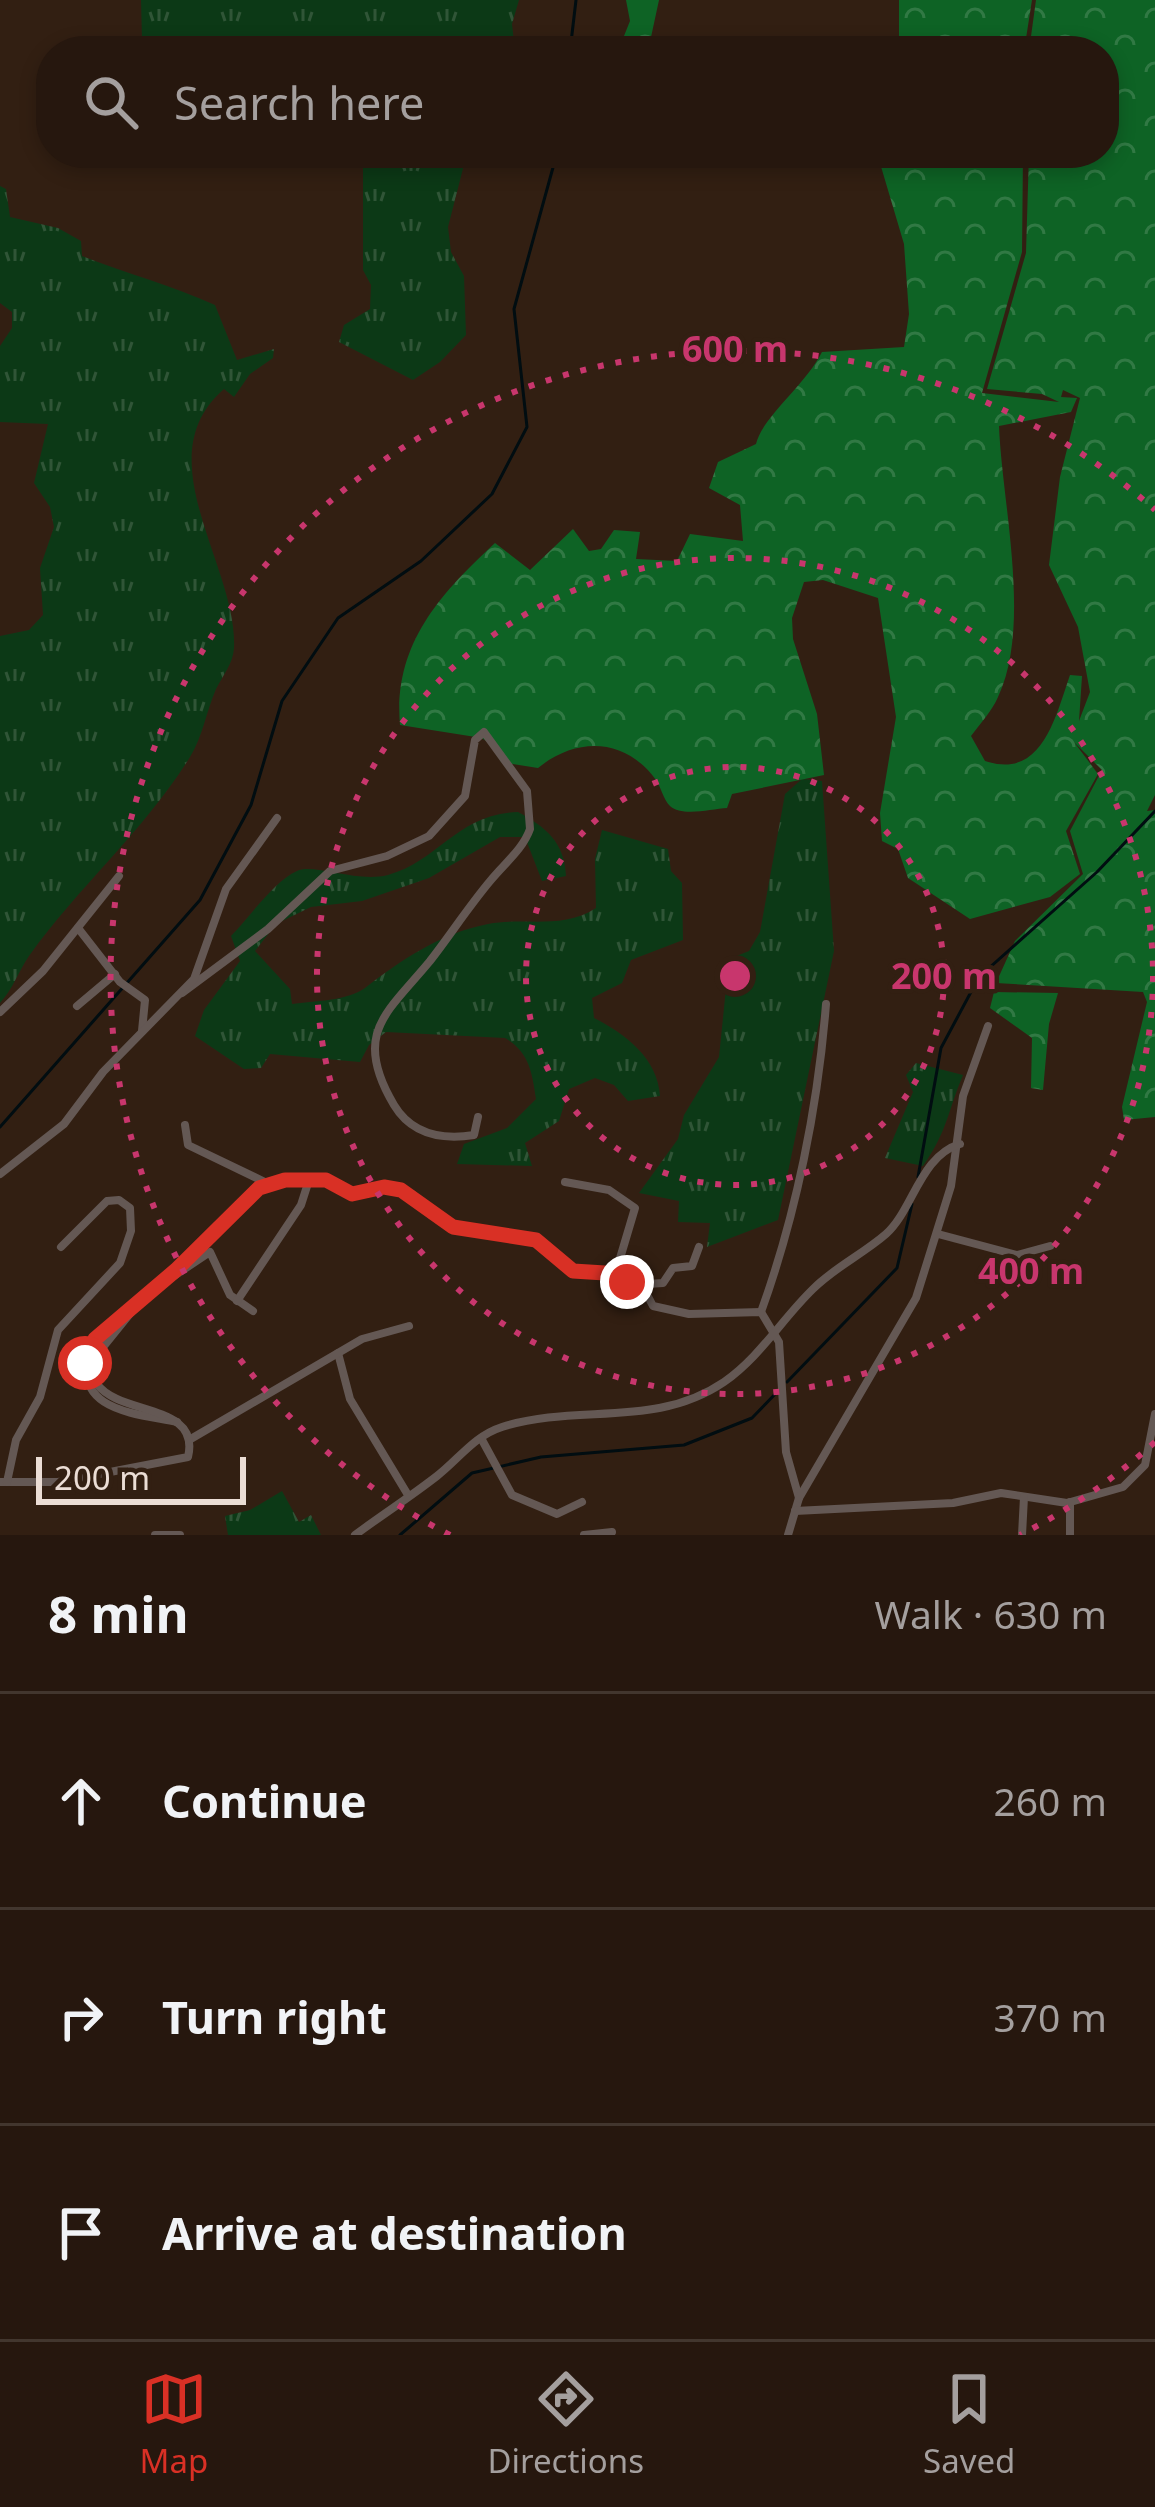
<!DOCTYPE html>
<html lang="en">
<head>
<meta charset="utf-8">
<style>
	:root { --surface:#26170e; --page:#2e2017; --text:#f1f3f6; --muted:#a49f9e; --line:#42362e; --accent:#d93025 }
	body { margin:0; font-family:"Noto Sans",sans-serif; background:var(--page); color:var(--text) }
	.scale { position:absolute; left:36px; bottom:30px; width:210px; box-sizing:border-box; padding-left:12px; border:6px solid #ebddd5; border-top:0; font-size:33px; line-height:42px; white-space:nowrap; color:#ebddd5; -webkit-text-stroke:9px #321f12; paint-order:stroke }
	.stop { position:absolute; width:36px; height:36px; margin:-27px; border:9px solid #d93025; border-radius:50%; background:#fff }
	.stop.end { background:#d93025; border-color:#fff; box-shadow:0 3px 12px #0008 }
	.list { margin:0; padding:0; list-style:none }
	h2 { display:flex; justify-content:space-between; align-items:center; height:156px; margin:0; padding:0 48px; font-size:51px }
	h2 small { font-size:39px; font-weight:400; color:var(--muted) }
	.list li { display:grid; grid-template-columns:78px 1fr auto; gap:36px; align-items:center; box-sizing:border-box; height:216px; padding:0 48px; border-top:3px solid var(--line) }
	.list b { display:block; font-size:45px; white-space:nowrap }
	.list em { font-size:39px; font-style:normal; color:var(--muted) }
	.icon { flex:none; width:66px; height:66px; fill:none; stroke:currentColor; stroke-width:2; stroke-linecap:round; stroke-linejoin:round }
	.map { position:relative; flex:none; width:1155px; height:1535px; overflow:hidden }
	.search { position:absolute; background:var(--surface); box-shadow:0 6px 18px #0003; left:36px; right:36px; top:36px; height:132px; display:flex; align-items:center; gap:30px; box-sizing:border-box; padding:0 42px; border-radius:48px; color:var(--muted); font-size:45px }
	.sheet { height:804px; background:var(--surface) }
	nav { display:flex; justify-content:space-around; align-items:center; box-sizing:border-box; height:168px; border-top:3px solid var(--line); background:var(--surface); font-size:33px; color:var(--muted) }
	nav a { display:grid; justify-items:center; gap:6px }
	nav .on { color:var(--accent) }
	.map>svg:first-child { display:block }
</style>
</head>
<body>
<div class="map">
<svg width="1155" height="1535" viewBox="0 0 1155 1535">
	<defs>
		<pattern id="grass-tufts" width="24" height="20" patternUnits="userSpaceOnUse" patternTransform="scale(3)"><rect width="24" height="20" fill="#0c3916"/><path d="M3 7l-1-3M5 7V3M7 7l1-3M15 17l-1-3M17 17v-4M19 17l1-3" fill="none" stroke="#305537"/></pattern>
		<pattern id="forest-crowns" width="20" height="18" patternUnits="userSpaceOnUse" patternTransform="scale(3)"><rect width="20" height="18" fill="#0e6325"/><path d="M2 6a3 3 0 1 1 6 0M12 15a3 3 0 1 1 6 0" fill="none" stroke="#317944"/></pattern>
	</defs>
	<rect width="100%" height="100%" fill="#321f12"/>
	<g fill="url(#grass-tufts)">
		<path d="M141,0H519L512,24L515,51H293L289,45L282,51H257L251,41L245,51H168L142,40Z"/>
		<path d="M363,153H467L448,227L451,252L464,276L466,335L440,362L413,380L339,342L344,325L370,309L371,285L363,270Z"/>
		<path d="M0,186L6,189L10,217L58,228L81,241L82,256C128,274 171,285 215,305L237,360L274,349L273,358L250,374L234,397L224,389C144,458 238,566 234,648C233,664 223,675 216,689C206,712 203,736 190,757C144,831 79,886 29,956C18,972 13,989 0,1003V636L29,630L43,615L40,568L54,527L50,507L34,483L48,424L0,422V346L12,328V312L0,303Z"/>
		<path d="M802,779L822,781L834,951L778,1220L707,1247L710,1223L678,1222L679,1201L639,1193L678,1139L684,1115L719,1057L729,959L749,951L760,932L785,794Z"/>
		<path d="M518,812C546,827 565,843 566,876L542,881L525,837H500L429,878L362,901L311,907L276,924L255,951L290,989L292,1004C314,1001 347,1001 365,988C401,960 441,933 488,924C526,917 562,930 596,908L595,859L602,830L668,849L671,871L682,883L683,940L631,960L622,983L592,998L594,1018C626,1034 658,1059 660,1096L628,1101L614,1085L595,1078L569,1089L559,1121L525,1143L532,1166L457,1164L464,1144L507,1128L536,1099C532,1072 529,1052 505,1038L386,1032L369,1045L360,1062L270,1054L261,1068L244,1069L195,1036L204,1010L240,961L231,936C249,918 274,881 297,871C313,863 356,883 388,875C439,861 457,814 518,812Z"/>
		<path d="M916,1063L963,1075C947,1113 948,1130 923,1166L885,1158L913,1092L906,1075Z"/>
		<path d="M282,1491L299,1522L311,1515L321,1535H228L225,1516L250,1510Z"/>
	</g>
	<g fill="url(#forest-crowns)" fill-rule="evenodd">
		<path d="M626,0H659L648,51H618L630,21Z"/>
		<path d="M899,0H1032L1024,51H899Z"/>
		<path d="M1036,0H1155V795L1147,811L1155,810V1117L1124,1120L1122,1107L1147,1002L1143,992L996,983L1015,941L1083,874L1070,831L1102,770L1074,742L1098,774L1066,831L1080,874L1050,897L970,919L908,878L898,849L882,841L880,813L896,717L878,598L823,580L804,582L792,618L793,639L817,714L824,775L732,794L727,808C711,809 682,817 670,806C663,799 661,787 656,780C625,737 576,737 538,768L501,762L497,749L482,738L400,725C393,645 440,594 495,543L530,570L573,529L589,551L601,549L614,530L640,532L636,559L677,561L690,534L743,541L740,505L709,488L718,462L756,444C763,416 805,386 822,352L904,347L909,314L904,244L877,153H1023L1022,252L982,393L1059,402L1042,394L987,389L1026,253L1029,153H1104V51H1029ZM1063,390L1080,398L1060,477L1049,565L1078,627L1090,692L1079,721L1082,676L1070,675C1055,718 1042,780 985,761L971,736C980,724 992,711 998,697C1032,625 1002,504 999,426L1071,412L1077,398L1061,397Z"/>
		<path d="M994,992L1058,993L1049,1024L1043,1090L1031,1088L1032,1038L990,1008Z"/>
	</g>
	<g fill="none" stroke-linecap="round" stroke-linejoin="round">
		<g stroke="#010d11" stroke-width="3">
			<path d="M570,51L576,0"/>
			<path d="M0,1127L200,900L251,805L282,701L338,618L421,561L492,494L527,427L514,309L557,153"/>
			<path d="M918,1177L941,1048L979,977L1097,872L1155,811"/>
			<path d="M787,1382L897,1268L912,1204"/>
			<path d="M400,1535L472,1473L541,1457L684,1445L752,1418L780,1389"/>
		</g>
		<g stroke="#645854" stroke-width="8">
			<path d="M78,928L120,982L145,1000L142,1031"/>
			<path d="M182,993L268,929L330,871L387,856L429,836L465,796L475,740L484,732L527,791L530,829C523,849 505,863 491,880C469,906 451,934 430,961C388,1012 351,1033 394,1105C412,1135 442,1140 474,1135L478,1117"/>
			<path d="M77,1006L115,974"/>
			<path d="M0,1012L43,971L119,876"/>
			<path d="M185,1125L188,1145L267,1183"/>
			<path d="M0,1174L64,1124L103,1072L194,979L226,889L277,818"/>
			<path d="M565,1182L609,1190L635,1208L618,1265L632,1285L663,1283L673,1268L692,1266L699,1247"/>
			<path d="M938,1234L1017,1255L1050,1246"/>
			<path d="M168,1280L210,1252L230,1295L253,1311"/>
			<path d="M643,1287L653,1306L689,1314L761,1312L779,1342L786,1452L799,1498L788,1535"/>
			<path d="M237,1301L301,1205L309,1180"/>
			<path d="M761,1312C796,1215 818,1107 826,1004"/>
			<path d="M338,1353L350,1399L408,1495"/>
			<path d="M177,1422C134,1413 72,1411 89,1350L267,1183L326,1180L352,1194L393,1187L412,1194L431,1215L453,1227L535,1240L573,1271L621,1274"/>
			<path d="M481,1438L512,1495L557,1514L582,1502"/>
			<path d="M189,1440L362,1339L409,1326"/>
			<path d="M0,1482H58L188,1457C201,1403 120,1416 97,1384L95,1357L137,1305"/>
			<path d="M7,1482L16,1440L40,1397L58,1330L120,1263L131,1231L130,1208L119,1200L107,1201L61,1247"/>
			<path d="M799,1498L916,1298L951,1186L963,1096L988,1026"/>
			<path d="M1070,1502V1535"/>
			<path d="M795,1511L953,1503L1001,1493L1067,1503L1123,1487L1145,1465L1155,1414"/>
			<path d="M155,1535H180"/>
			<path d="M355,1535C382,1515 410,1497 437,1476C459,1459 474,1436 502,1427C578,1403 655,1429 724,1382C760,1357 782,1319 813,1289C835,1267 863,1254 886,1234C913,1210 920,1156 960,1144"/>
			<path d="M584,1535L612,1532"/>
			<path d="M1022,1535L1024,1497"/>
		</g>
	</g>
	<g fill="none" stroke-linecap="round" stroke-linejoin="round">
		<path stroke="#d93025" stroke-width="15" d="M85,1363L95,1339L176,1270L259,1188L285,1180H326L352,1194L384,1187L401,1190L453,1227L536,1240L573,1271L621,1274L627,1282"/>
	</g>
	<g fill="none" stroke="#c8366d" stroke-width="6" stroke-dasharray="6 12">
		<circle cx="735" cy="976" r="209"/>
		<circle cx="735" cy="976" r="418"/>
		<path d="M1155 1442A627 627 0 0 1 1020 1535M450 1535A627 627 0 1 1 1155 510"/>
	</g>
	<circle cx="735" cy="976" r="18" fill="#c8366d" stroke="#321f12" stroke-width="6"/>
	<g font-size="36" text-anchor="middle" font-weight="bold" fill="#c8366d" stroke="#321f12" stroke-width="9" stroke-linejoin="round" paint-order="stroke">
		<text x="735" y="362">600 m</text>
		<text x="944" y="989">200 m</text>
		<text x="1031" y="1284">400 m</text>
	</g>
</svg>
<div class="scale">200 m</div>
<div class="stop" style="left:85px;top:1363px"></div>
<div class="stop end" style="left:627px;top:1282px"></div>
<div class="search"><svg class="icon" aria-label="search" viewBox="0 0 24 24"><circle cx="10" cy="10" r="6"/><path d="M15 15l6 6"/></svg>Search here</div>
</div>
<section class="sheet">
<h2>8 min<small>Walk · 630 m</small></h2>
<ul class="list">
<li><svg class="icon" aria-label="ahead" viewBox="0 0 24 24"><path d="M12 20V5M6 11l6-6 6 6"/></svg><div><b>Continue</b></div><em>260 m</em></li>
<li><svg class="icon" aria-label="right" viewBox="0 0 24 24"><path d="M7 20v-9h11M14 6l5 5-5 5"/></svg><div><b>Turn right</b></div><em>370 m</em></li>
<li><svg class="icon" aria-label="arrive" viewBox="0 0 24 24"><path d="M6 21V4h12l-3 4 3 4H6"/></svg><div><b>Arrive at destination</b></div></li>
</ul>
</section>
<nav>
<a class="on"><svg class="icon" aria-label="map" viewBox="0 0 24 24"><path d="M3 6l6-2 6 2 6-2v14l-6 2-6-2-6 2zM9 4v14M15 6v14"/></svg>Map</a>
<a><svg class="icon" aria-label="directions" viewBox="0 0 24 24"><path d="M12 3l9 9-9 9-9-9zM9 14v-3h6M13 9l2 2-2 2"/></svg>Directions</a>
<a><svg class="icon" aria-label="saved" viewBox="0 0 24 24"><path d="M7 4h10v16l-5-4-5 4z"/></svg>Saved</a>
</nav>
</body>
</html>
